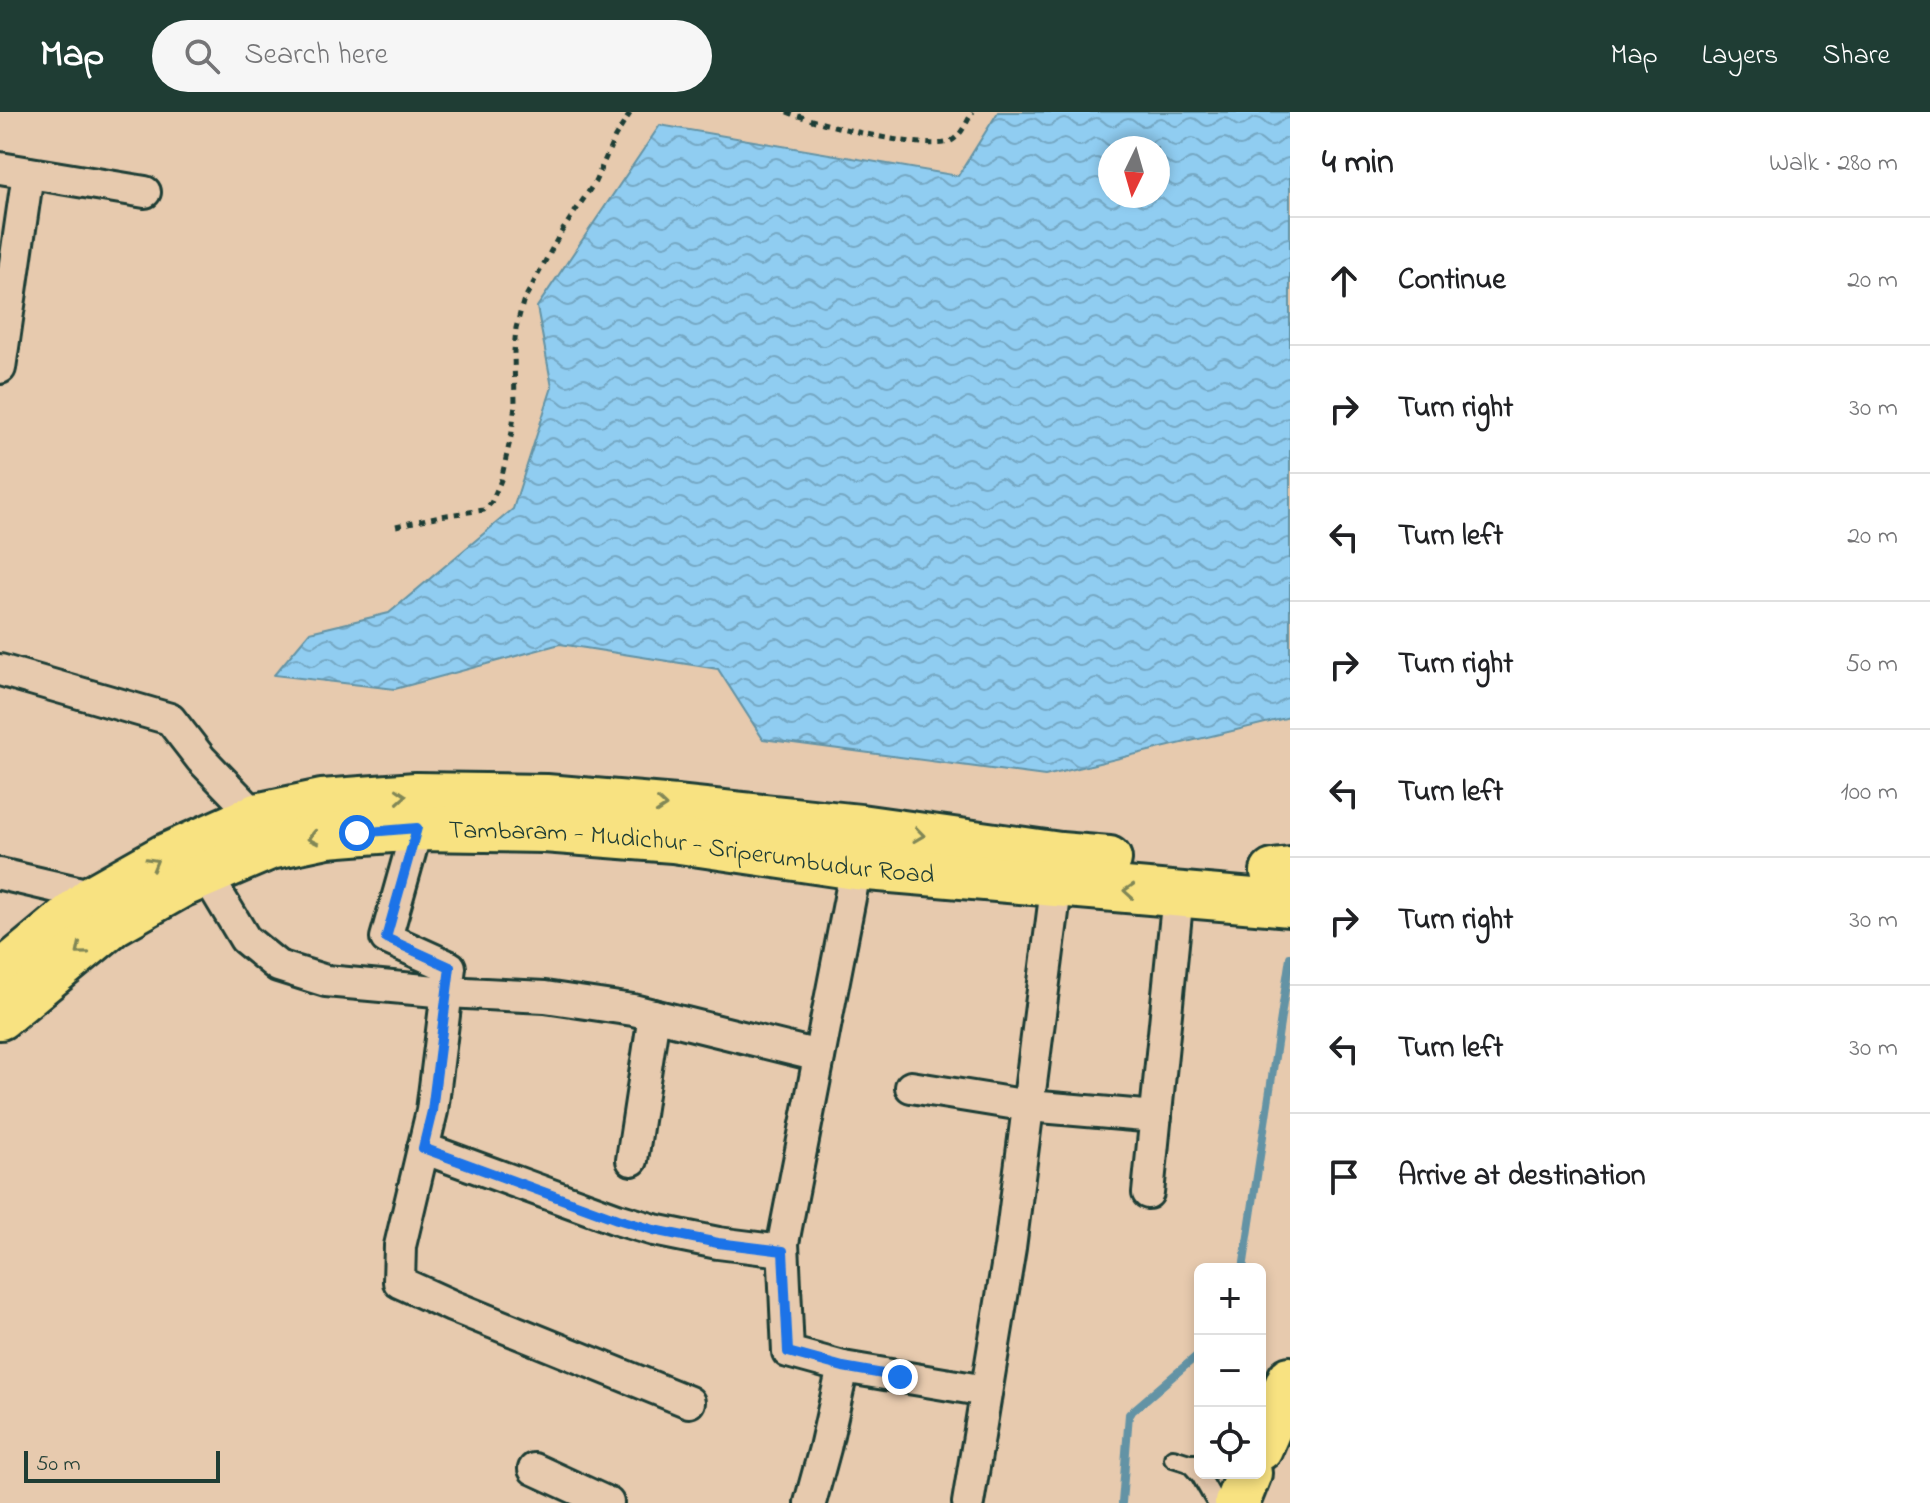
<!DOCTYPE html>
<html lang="en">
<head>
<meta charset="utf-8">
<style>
	:root { --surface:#fff; --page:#f6f6f6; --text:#202124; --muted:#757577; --line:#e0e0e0; --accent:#1f3d34 }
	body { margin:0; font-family:"Indie Flower",sans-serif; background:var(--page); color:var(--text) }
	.controls { position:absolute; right:24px; bottom:24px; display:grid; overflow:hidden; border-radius:12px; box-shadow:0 4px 12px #0003 }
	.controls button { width:72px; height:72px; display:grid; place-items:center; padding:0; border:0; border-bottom:2px solid var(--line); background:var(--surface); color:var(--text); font:40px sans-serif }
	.compass { position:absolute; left:1098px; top:24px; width:72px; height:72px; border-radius:50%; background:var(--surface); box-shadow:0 4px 12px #0003; rotate:185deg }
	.scale { position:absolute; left:24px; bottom:20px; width:196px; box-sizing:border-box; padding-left:8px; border:4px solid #1f3d34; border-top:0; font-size:22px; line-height:28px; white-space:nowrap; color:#1f3d34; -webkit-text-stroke:6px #e7caae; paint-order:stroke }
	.stop { position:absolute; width:24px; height:24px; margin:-18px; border:6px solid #1a73e8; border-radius:50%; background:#fff }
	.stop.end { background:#1a73e8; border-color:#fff; box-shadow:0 2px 8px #0008 }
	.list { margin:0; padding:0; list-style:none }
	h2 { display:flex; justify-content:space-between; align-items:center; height:104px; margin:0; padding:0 32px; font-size:34px }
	h2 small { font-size:26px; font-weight:400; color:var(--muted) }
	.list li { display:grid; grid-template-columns:52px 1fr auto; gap:24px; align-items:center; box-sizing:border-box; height:128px; padding:0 32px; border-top:2px solid var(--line) }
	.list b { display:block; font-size:30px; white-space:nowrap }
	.list em { font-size:26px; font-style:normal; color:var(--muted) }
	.icon { flex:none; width:44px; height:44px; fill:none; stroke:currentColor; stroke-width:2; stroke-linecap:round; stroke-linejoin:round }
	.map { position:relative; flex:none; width:1290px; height:1391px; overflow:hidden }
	header { display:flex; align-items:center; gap:48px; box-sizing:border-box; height:112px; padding:0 40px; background:var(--accent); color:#fff }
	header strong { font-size:38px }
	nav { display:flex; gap:44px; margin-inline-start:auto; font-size:28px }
	.search { width:560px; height:72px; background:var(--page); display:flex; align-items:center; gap:20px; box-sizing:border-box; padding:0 28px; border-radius:44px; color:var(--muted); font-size:30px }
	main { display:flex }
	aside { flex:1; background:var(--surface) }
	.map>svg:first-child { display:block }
</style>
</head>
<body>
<header>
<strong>Map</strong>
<div class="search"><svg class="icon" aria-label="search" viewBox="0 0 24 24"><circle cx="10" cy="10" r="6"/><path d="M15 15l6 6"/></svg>Search here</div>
<nav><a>Map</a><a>Layers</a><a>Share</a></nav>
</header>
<main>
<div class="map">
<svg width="1290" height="1391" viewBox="0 0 1290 1391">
	<defs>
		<pattern id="water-waves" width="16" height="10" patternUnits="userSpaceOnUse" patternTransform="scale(2)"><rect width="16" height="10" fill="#90cdf1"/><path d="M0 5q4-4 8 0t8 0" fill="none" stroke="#75a8c4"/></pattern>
	</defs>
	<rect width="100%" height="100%" fill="#e7caae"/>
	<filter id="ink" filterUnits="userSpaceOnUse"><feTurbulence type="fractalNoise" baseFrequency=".0125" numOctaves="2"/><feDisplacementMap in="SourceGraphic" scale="16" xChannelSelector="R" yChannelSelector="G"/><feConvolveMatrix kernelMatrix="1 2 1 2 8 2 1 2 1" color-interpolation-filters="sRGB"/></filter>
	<g filter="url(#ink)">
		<path fill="url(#water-waves)" stroke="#6393a5" stroke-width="2" fill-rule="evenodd" d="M998,0H1290V605L1045,664L763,627L718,557L560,532L395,577L274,563L310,520L389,501L513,397L552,275L537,195L660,13L958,64ZM1110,36H1158V84H1110Z"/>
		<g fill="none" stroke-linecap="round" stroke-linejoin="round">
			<g stroke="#6393a5" stroke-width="8">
				<path d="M1243,1157L1290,845"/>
				<path d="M1122,1391L1129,1302L1200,1241"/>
			</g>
			<g stroke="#1f3d34" stroke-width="22">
				<g id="lane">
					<path d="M1173,1346L1189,1351H1198"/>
					<path d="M1189,1351L1200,1363L1216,1391"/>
				</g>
			</g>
			<g stroke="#1f3d34" stroke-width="36">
				<g id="street">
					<path d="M0,56L145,80"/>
					<path d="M0,256L28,61"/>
					<path d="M0,558L170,607L201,647L256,704L262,718"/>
					<path d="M417,716L386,826L450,855L432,999L400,1134L399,1170L452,1194L689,1290"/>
					<path d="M0,762L95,784"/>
					<path d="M206,762L245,827L278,854L326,869L447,880L545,885L633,898L819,944"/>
					<path d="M911,975L1029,994L1156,1005"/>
					<path d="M423,1036L617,1107L654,1118L718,1131L783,1139"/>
					<path d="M632,1048L654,903"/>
					<path d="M1148,1081L1178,782"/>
					<path d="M843,1255L986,1279"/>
					<path d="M534,1357L608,1391"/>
					<path d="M810,1391L825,1336L843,1255L788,1240L783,1131L856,755"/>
					<path d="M968,1391L1010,1136L1059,753"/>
				</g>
			</g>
			<g stroke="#1f3d34" stroke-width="50">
				<g id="primary">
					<path d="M1273,760L1290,758"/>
					<path d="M0,863L95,784L166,744L256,704L322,690L416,683L546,685L676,696L860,715L1060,743L1109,747"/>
					<path id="s1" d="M0,905L114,811L181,773L270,735L327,723L417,716L544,718L673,728L856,755L1290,792"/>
					<path d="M1260,1336L1290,1267"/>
					<path d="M1237,1391L1249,1361"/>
				</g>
			</g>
			<g stroke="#1f3d34" stroke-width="5" stroke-dasharray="6 6" stroke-linecap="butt">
				<path d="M787,0C813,10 928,41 951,29C962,23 966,10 973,0"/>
				<path d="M396,414L440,404L484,398L491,391L501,368L512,320L515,292L514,239L516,216L523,190L560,122L595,70L615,25L631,0"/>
			</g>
			<use href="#lane" stroke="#e7caae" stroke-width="16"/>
			<use href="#street" stroke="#e7caae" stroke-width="30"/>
			<use href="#primary" stroke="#f8e281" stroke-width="44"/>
		</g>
		<defs><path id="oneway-chevron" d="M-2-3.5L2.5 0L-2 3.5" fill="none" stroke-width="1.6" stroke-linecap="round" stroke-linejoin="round" transform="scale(2)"/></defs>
		<g stroke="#818757">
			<use href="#oneway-chevron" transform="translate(401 684) rotate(-4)"/>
			<use href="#oneway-chevron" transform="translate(661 694) rotate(5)"/>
			<use href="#oneway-chevron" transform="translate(919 723) rotate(8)"/>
			<use href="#oneway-chevron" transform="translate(313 726) rotate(168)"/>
			<use href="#oneway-chevron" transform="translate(153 751) rotate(-30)"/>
			<use href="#oneway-chevron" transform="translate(1129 779) rotate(-176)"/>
			<use href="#oneway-chevron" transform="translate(81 838) rotate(140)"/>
		</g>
	</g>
	<g fill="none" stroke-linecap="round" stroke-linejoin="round" filter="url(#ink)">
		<path stroke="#1a73e8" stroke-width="10" d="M357,721L417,716L386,826L450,855L432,999L423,1036L617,1107L654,1118L718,1131L783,1139L788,1240L843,1255L900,1265"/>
	</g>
	<g text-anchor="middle" stroke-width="8" stroke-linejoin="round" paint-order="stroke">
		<g font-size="26" fill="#1f3d34" stroke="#e7caae">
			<text dy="9" stroke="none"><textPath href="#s1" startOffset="746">Tambaram - Mudichur - Sriperumbudur Road</textPath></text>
		</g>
	</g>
</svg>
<div class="controls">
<button>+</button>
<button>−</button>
<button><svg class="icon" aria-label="locate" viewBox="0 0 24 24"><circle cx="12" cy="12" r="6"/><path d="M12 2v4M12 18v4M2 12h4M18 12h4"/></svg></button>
</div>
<svg class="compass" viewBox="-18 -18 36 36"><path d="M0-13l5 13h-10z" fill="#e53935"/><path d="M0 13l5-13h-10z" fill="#757577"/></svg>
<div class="scale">50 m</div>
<div class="stop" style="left:357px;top:721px"></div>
<div class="stop end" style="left:900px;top:1265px"></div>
</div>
<aside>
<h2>4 min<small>Walk · 280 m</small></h2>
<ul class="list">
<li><svg class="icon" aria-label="ahead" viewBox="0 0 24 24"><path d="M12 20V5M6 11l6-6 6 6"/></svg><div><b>Continue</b></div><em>20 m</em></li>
<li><svg class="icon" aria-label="right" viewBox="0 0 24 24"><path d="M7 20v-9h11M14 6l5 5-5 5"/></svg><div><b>Turn right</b></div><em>30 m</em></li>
<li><svg class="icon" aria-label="left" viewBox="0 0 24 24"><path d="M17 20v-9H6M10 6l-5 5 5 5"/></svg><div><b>Turn left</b></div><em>20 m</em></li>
<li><svg class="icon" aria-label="right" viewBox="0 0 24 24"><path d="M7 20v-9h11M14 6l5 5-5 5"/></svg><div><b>Turn right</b></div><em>50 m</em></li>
<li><svg class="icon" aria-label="left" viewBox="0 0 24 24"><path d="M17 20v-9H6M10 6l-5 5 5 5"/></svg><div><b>Turn left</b></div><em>100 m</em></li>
<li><svg class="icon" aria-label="right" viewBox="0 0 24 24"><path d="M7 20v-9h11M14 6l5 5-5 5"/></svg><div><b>Turn right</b></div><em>30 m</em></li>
<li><svg class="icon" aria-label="left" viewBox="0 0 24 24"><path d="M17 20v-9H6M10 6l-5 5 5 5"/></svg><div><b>Turn left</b></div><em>30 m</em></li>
<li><svg class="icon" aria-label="arrive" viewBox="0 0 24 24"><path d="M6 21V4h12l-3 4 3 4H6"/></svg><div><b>Arrive at destination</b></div></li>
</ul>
</aside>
</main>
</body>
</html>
